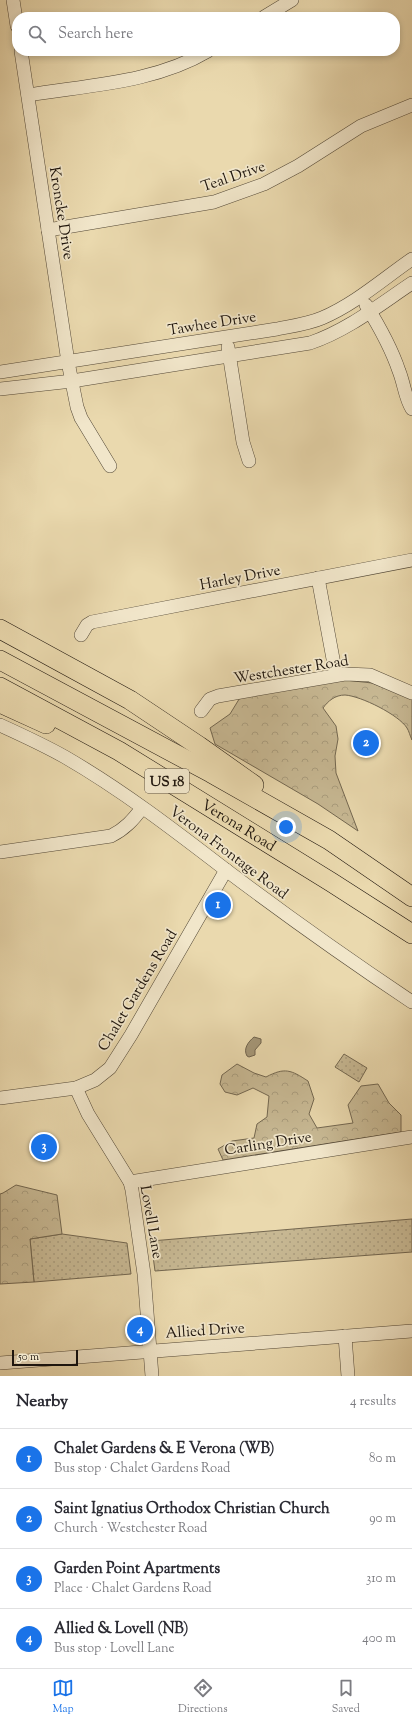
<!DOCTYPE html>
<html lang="en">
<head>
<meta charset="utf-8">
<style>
	:root { --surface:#fff; --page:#f7f7f7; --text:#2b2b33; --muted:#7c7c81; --line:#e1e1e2; --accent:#1a73e8 }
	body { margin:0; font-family:"Sorts Mill Goudy",serif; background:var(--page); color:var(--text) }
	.scale { position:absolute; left:12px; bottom:10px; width:66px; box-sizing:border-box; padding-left:4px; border:2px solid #1f160e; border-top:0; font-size:11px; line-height:14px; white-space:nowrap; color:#1f160e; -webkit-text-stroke:3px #f1e6ca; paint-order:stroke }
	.you { position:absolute; left:286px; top:827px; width:14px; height:14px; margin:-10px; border:3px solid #fff; border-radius:50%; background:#1a73e8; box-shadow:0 0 0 6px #1a73e833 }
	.badge { display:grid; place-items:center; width:26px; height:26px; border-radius:50%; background:var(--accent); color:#fff; font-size:13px; font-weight:700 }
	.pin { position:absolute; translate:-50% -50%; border:2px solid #fff; box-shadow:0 1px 4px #0006 }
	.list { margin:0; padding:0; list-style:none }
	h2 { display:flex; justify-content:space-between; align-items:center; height:52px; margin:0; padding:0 16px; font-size:17px }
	h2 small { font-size:13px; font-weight:400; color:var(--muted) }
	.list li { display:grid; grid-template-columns:26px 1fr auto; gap:12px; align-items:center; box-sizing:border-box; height:60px; padding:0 16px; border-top:1px solid var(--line) }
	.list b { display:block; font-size:15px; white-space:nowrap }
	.list p { margin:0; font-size:13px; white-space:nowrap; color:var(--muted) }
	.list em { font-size:13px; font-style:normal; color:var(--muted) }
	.icon { flex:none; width:22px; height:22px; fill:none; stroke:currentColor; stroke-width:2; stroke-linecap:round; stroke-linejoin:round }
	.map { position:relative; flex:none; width:412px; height:1376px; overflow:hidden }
	.search { position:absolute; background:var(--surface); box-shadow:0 2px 6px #0003; left:12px; right:12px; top:12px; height:44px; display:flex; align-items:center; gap:10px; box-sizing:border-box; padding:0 14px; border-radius:16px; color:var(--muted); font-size:15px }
	.sheet { height:292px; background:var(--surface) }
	nav { display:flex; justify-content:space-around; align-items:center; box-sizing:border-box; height:56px; border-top:1px solid var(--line); background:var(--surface); font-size:11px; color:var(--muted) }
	nav a { display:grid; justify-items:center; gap:2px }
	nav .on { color:var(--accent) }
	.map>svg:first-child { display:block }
</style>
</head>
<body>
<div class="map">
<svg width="412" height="1376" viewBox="0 0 412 1376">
	<defs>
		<pattern id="grass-dots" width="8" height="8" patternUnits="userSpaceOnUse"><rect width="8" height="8" fill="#c7b893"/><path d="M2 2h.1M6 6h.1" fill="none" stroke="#aa9d7e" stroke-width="1.8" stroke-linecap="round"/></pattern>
		<pattern id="forest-crowns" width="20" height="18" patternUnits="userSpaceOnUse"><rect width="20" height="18" fill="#c7b893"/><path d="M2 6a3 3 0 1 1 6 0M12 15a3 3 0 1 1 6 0" fill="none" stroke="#aa9d7e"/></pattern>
	</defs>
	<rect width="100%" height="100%" fill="#ead9ae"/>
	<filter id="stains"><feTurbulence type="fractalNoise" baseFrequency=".005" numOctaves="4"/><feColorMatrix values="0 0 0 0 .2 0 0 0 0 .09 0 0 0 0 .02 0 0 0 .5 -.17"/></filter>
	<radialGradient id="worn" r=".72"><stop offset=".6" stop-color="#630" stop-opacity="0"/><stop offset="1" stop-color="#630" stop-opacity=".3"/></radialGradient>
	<g fill="url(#grass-dots)" stroke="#736750">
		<path d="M344,1054L367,1068L359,1082L335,1067Z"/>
		<path d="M412,1219V1252L155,1271L151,1241Z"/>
		<path d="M62,1234L127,1243L131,1274L34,1282L30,1239Z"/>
	</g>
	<g fill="url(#forest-crowns)" stroke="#736750">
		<path d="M336,679L372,683L412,698V740C410,736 409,731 407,728C399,715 361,696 345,695C335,695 328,701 323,708L336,726L338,739L335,756L336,773L358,831L318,804L215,744L210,728L230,714L241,696Z"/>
		<path d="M237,1064L254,1073L266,1077C285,1067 291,1070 308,1081L314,1099L309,1114L317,1128L353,1123L348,1105L361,1086L378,1084L389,1103L401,1115V1132L223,1160L218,1149L232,1141L254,1138L257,1124L267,1117L269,1096L253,1088L237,1095L225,1092L220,1084L222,1075Z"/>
		<path d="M16,1185L57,1195L62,1234L30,1239L34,1282L0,1284V1194L3,1193Z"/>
	</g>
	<path fill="#a59778" stroke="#6f634e" d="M254,1037L261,1039V1043L255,1050V1055L249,1057L247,1056C243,1049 248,1042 254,1037Z"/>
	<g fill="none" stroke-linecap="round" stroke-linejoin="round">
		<g stroke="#524736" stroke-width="14">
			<g id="minor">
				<path d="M13,0L17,26"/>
				<path d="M264,17L292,0"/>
				<path d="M21,51L68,362L77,407L81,418L110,466"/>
				<path d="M28,95C88,85 154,83 208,51"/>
				<path d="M48,230L214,202L264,184L298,166L361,126L412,105"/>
				<path d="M366,305C379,326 391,347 399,371C404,383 405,398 412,409"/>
				<path d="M228,347L243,442L249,461"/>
				<path d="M0,372L277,329C292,326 308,324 322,318C355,304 383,279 412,259"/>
				<path d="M0,389L72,381L310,343C348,330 379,305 412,283"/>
				<path d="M318,578L336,675"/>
				<path d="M81,635L87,625L92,622L412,560"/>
				<path d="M201,711L210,699L218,696L345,674L370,675L412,693"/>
				<path d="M0,725C22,735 44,745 65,757C122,790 174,830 226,870C287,916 349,960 412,1002"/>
				<path d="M0,852L111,836C125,829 133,820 142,808"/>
				<path d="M76,1088L88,1114L130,1182L132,1190L144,1274L152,1376"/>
				<path d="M0,1098L76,1088L95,1080L110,1068L131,1035L226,870"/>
				<path d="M130,1182L412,1137"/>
				<path d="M345,1336L348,1376"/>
				<path d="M0,1363L412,1331"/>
			</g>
		</g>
		<g stroke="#1f160e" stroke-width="20">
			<g id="highway">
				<path d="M0,629L130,700L199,746L254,785"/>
				<path d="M0,660L211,773L329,840L412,897"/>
				<path id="s1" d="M0,687L119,751L331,882L412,934"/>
				<path d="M0,703L46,724"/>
			</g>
		</g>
		<use href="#minor" stroke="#f1e6ca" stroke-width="13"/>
		<use href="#highway" stroke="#ead9ae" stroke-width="19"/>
	</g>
	<g text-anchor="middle" stroke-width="3.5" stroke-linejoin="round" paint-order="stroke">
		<rect fill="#f1e6ca" stroke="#5e5446" stroke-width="1" x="145" y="769" width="44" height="24" rx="3"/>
		<g font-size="14" font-weight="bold" fill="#1f160e">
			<text x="167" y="786">US 18</text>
		</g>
		<g font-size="15" fill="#1f160e" stroke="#f1e6ca">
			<text transform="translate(233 176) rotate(-19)" y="5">Teal Drive</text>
			<text transform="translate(62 213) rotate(81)" y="5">Kroncke Drive</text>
			<text transform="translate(212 323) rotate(-9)" y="5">Tawhee Drive</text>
			<text transform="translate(240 577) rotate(-11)" y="5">Harley Drive</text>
			<text transform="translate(291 669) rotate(-9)" y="5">Westchester Road</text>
			<text dy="5" stroke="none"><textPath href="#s1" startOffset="276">Verona Road</textPath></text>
			<text transform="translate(229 852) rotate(37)" y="5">Verona Frontage Road</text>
			<text transform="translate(137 990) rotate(-59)" y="5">Chalet Gardens Road</text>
			<text transform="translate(268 1143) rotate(-9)" y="5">Carling Drive</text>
			<text transform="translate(152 1222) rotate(80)" y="5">Lovell Lane</text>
			<text transform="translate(205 1330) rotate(-4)" y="5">Allied Drive</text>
		</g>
	</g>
	<rect width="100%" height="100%" filter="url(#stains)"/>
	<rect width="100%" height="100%" fill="url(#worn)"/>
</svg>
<div class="scale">50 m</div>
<div class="you"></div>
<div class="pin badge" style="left:218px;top:905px">1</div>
<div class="pin badge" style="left:366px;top:743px">2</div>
<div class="pin badge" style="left:44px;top:1147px">3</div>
<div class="pin badge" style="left:140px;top:1330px">4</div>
<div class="search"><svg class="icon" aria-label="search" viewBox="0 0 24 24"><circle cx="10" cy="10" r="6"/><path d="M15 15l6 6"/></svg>Search here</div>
</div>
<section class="sheet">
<h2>Nearby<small>4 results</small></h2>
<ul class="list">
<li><span class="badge">1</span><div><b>Chalet Gardens &amp; E Verona (WB)</b><p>Bus stop · Chalet Gardens Road</p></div><em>80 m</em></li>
<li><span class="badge">2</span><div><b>Saint Ignatius Orthodox Christian Church</b><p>Church · Westchester Road</p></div><em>90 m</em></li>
<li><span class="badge">3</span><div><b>Garden Point Apartments</b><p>Place · Chalet Gardens Road</p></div><em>310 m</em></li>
<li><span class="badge">4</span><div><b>Allied &amp; Lovell (NB)</b><p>Bus stop · Lovell Lane</p></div><em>400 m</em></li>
</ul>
</section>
<nav>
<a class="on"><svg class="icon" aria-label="map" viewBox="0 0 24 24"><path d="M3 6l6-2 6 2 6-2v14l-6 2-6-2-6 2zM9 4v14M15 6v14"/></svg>Map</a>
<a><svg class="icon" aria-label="directions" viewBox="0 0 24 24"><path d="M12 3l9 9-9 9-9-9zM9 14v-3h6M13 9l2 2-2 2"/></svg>Directions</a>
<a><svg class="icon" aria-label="saved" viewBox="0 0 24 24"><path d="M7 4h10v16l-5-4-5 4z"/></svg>Saved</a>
</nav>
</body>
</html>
